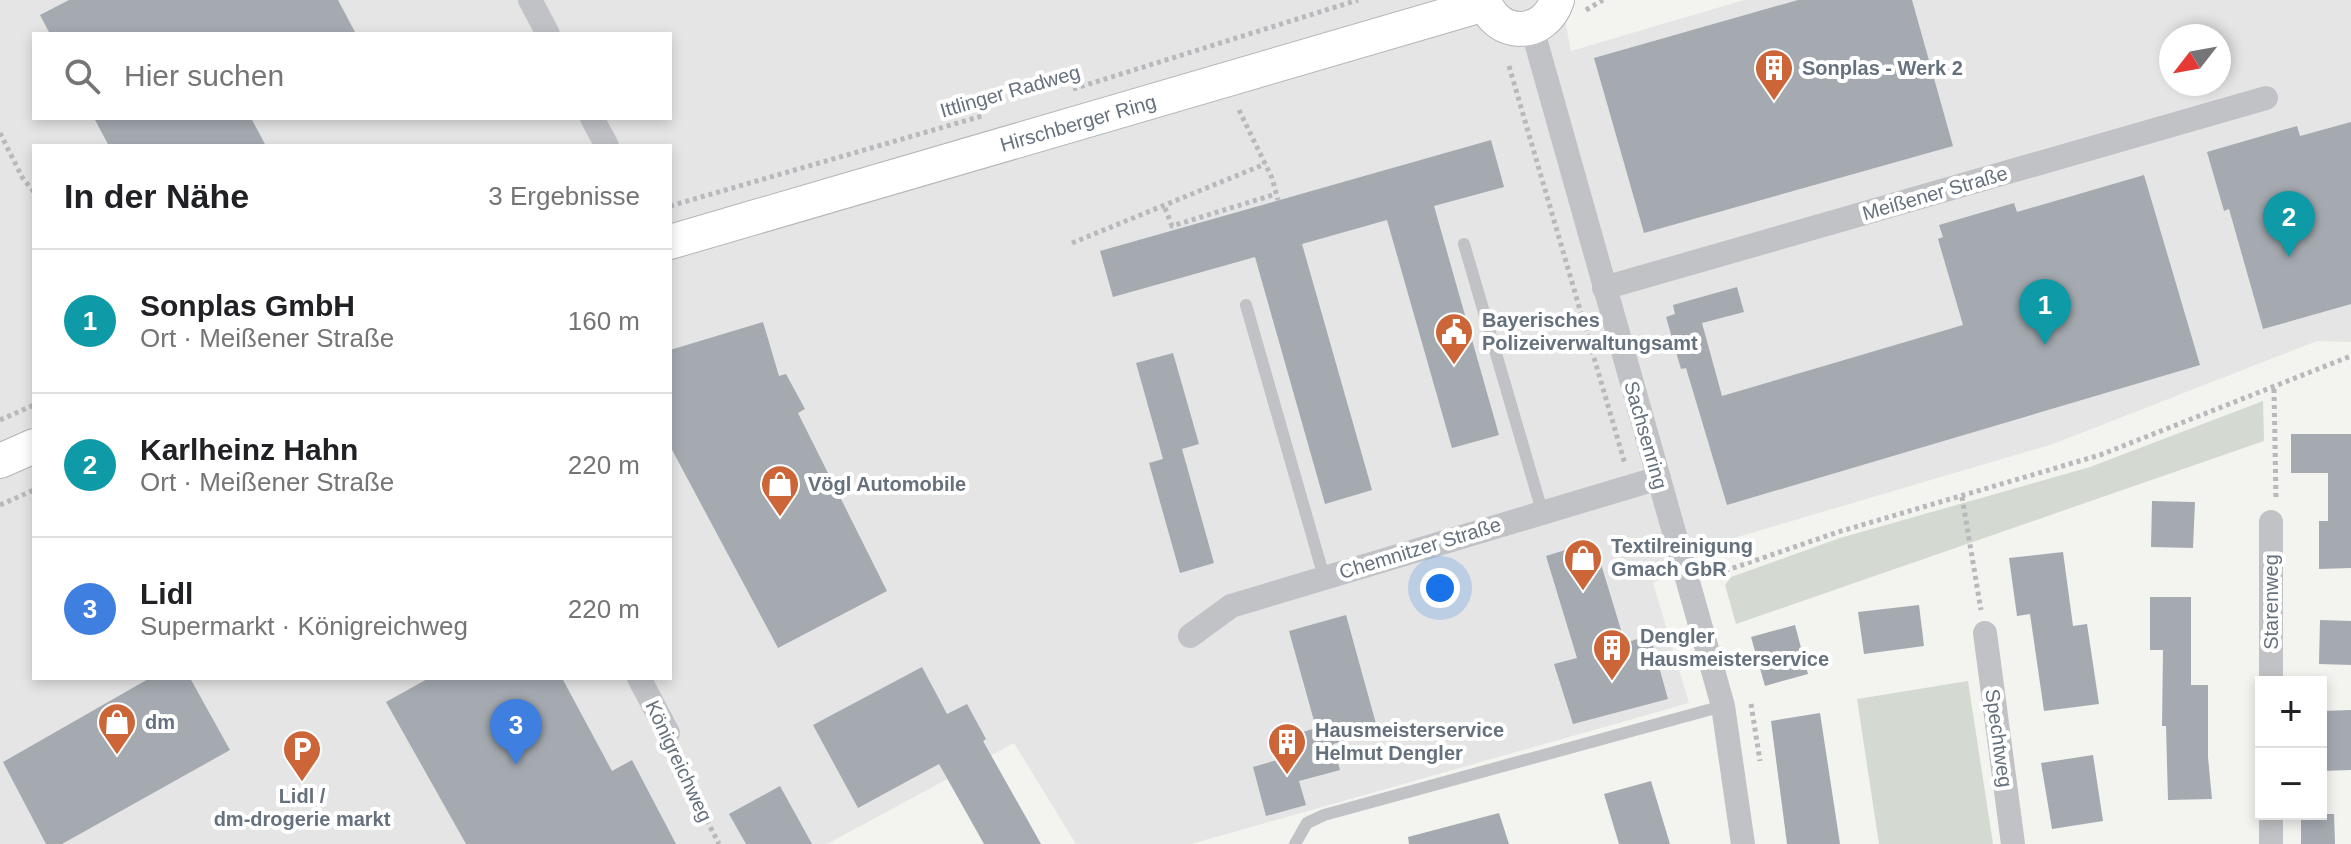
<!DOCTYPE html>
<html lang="de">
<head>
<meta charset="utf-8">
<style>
	:root { --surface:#fff; --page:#f2f2f2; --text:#202124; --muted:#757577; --line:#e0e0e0; --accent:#cc6638 }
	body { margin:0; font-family:Helvetica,sans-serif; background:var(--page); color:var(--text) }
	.controls { position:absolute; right:24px; bottom:24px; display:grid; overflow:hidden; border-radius:0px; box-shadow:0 4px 12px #0003 }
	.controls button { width:72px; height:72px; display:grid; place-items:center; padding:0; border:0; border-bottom:2px solid var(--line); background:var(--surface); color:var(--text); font:40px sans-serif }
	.compass { position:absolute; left:2159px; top:24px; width:72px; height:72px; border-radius:50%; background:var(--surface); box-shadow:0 4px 12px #0003; rotate:239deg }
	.you { position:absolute; left:1440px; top:588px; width:28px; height:28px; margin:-20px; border:6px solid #fff; border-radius:50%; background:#1a73e8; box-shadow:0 0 0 12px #1a73e833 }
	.badge { display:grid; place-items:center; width:52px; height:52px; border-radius:50%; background:var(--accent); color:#fff; font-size:26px; font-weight:700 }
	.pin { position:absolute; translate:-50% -66px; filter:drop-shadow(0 2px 4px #0008) }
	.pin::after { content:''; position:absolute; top:42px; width:28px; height:24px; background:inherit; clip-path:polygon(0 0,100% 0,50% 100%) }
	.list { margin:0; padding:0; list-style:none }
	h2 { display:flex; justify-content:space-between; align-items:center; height:104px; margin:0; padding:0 32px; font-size:34px }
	h2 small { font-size:26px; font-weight:400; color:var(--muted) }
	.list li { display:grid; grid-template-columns:52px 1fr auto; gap:24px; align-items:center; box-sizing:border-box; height:144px; padding:0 32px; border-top:2px solid var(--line) }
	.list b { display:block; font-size:30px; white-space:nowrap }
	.list p { margin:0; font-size:26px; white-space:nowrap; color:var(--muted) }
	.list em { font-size:26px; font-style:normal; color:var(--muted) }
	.icon { flex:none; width:44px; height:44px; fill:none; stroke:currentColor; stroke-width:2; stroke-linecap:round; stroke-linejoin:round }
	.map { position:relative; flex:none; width:2351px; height:844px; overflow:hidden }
	.search { position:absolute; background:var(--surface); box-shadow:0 4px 12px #0003; left:32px; top:32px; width:640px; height:88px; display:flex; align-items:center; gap:20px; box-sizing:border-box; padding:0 28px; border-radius:0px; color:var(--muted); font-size:30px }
	.panel { position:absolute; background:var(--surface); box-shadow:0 4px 12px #0003; left:32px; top:144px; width:640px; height:536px; border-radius:0px }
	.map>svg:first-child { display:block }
</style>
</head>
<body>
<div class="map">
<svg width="2351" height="844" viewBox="0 0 2351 844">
	<rect width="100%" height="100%" fill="#f3f4f0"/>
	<path fill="#e4e5e4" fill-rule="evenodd" d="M0,0H1561L1571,51L1744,0H2351V342L2317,341L2053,444L1717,543L1653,583L1689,703L1191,844H1076L1014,743L827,844H0ZM34,34H670V118H34ZM2171,36H2219V84H2171ZM34,146H670V678H34Z"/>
	<g fill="#d4dad2">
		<path d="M2263,401L2264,441L1736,624L1725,585L1731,577L1840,538L2090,467Z"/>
		<path d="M1968,681L1993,844H1879L1857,699Z"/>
	</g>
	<g fill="#a4aab0">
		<path d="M69,0H338L356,34H50L40,15Z"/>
		<path d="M1798,0H1912L1953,146L1644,233L1594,58Z"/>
		<path d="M94,118H251L266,146H109Z"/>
		<path d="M2351,122V304L2263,329L2229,209L2224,211L2207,152L2297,126L2300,136Z"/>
		<path d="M1491,140L1504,187L1434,206L1499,435L1452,448L1387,220L1302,244L1372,490L1325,504L1255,257L1113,297L1100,251Z"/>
		<path d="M2144,175L2200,365L1727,505L1686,368L1681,369L1666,317L1675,314L1673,305L1737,287L1744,312L1702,323L1722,396L1963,325L1938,239L1943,237L1939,225L2014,203L2017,212Z"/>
		<path d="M763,322L779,376L786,374L805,409L798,413L887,591L778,648L670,446V350Z"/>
		<path d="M1173,353L1199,444L1182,449L1214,563L1180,573L1149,463L1163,459L1136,363Z"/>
		<path d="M2291,434H2351V568L2319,569V521H2328V473H2291Z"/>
		<path d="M2152,501L2195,502L2193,548L2151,547Z"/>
		<path d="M1594,541L1625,643L1650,635L1668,699L1573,724L1554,664L1577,658L1546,556Z"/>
		<path d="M2063,552L2073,626L2087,624L2099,704L2044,711L2030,614L2017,616L2009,558Z"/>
		<path d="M2150,597H2191V685H2208V757L2212,799L2168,800L2166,726H2162L2163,650H2150Z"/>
		<path d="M1919,605L1924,646L1864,654L1858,612Z"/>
		<path d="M1346,615L1378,731L1333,744L1340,770L1299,781L1306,805L1266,816L1253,767L1284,758L1279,739L1316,728L1289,631Z"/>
		<path d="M2320,620L2351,621V665L2319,664Z"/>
		<path d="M1795,625L1808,674L1765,686L1751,637Z"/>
		<path d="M922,667L947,714L967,704L986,739L983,741L1041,844H984L939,764L858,808L813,725Z"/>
		<path d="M150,678H190L230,750L62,844H46L3,762Z"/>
		<path d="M429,678H562L612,771L632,760L676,844H466L386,702Z"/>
		<path d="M2351,710V770L2321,771V711Z"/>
		<path d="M1820,713L1840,844H1787L1771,721Z"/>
		<path d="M2093,755L2103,821L2052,829L2041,763Z"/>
		<path d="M1651,781L1670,844H1619L1604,794Z"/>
		<path d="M780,786L812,844H746L729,814Z"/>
		<path d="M1499,813L1509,844H1409L1408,837Z"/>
		<path d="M2301,814H2334L2335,844H2301Z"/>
	</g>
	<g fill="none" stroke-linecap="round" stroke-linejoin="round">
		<g stroke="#b2b6ba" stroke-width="36">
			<g id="secondary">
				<path d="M1484,0C1496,39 1545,38 1557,0"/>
				<path d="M670,242L1485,4"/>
				<path d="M0,461L34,446"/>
			</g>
		</g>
		<g stroke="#b7b9bc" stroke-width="5" stroke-dasharray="4 4" stroke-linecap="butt">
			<path d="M1586,10L1603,0"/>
			<path d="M1509,66L1625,464"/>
			<path d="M1073,89L1358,0"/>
			<path d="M1239,110L1272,178L1278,200"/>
			<path d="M0,133L22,177L34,192"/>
			<path d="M670,206L982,116"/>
			<path d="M1165,208L1172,226L1276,194"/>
			<path d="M1072,243L1265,164"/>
			<path d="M2274,389L2276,500"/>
			<path d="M0,420L34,405"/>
			<path d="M1962,497L1981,610"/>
			<path d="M0,505L34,490"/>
			<path d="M1710,576L1838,532L2100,455L2351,356"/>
			<path d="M1751,704L1760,761"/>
			<path d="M674,756L719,844"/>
		</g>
		<g stroke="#c0c2c5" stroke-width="12">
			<path d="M1464,244L1542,511"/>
			<path d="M1246,305L1324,577"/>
			<path d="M1295,844L1307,823L1324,815L1723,706"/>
		</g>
		<g stroke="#c0c2c5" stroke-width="24">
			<path d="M530,0L548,34"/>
			<path d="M1532,28L1723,706L1743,844"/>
			<path d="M592,118L607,146"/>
			<path d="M1604,288L2266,98"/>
			<path d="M2271,522V682"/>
			<path d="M1985,633L2013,844"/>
			<path d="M1190,636L1231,606L1659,478"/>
			<path d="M639,678L668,733"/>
			<path d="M2271,814V844"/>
		</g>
		<use href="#secondary" stroke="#fff" stroke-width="34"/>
	</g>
	<defs>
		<g id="building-pin" transform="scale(2)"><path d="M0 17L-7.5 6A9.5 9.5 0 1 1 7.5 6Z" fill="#cc6638" stroke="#fff"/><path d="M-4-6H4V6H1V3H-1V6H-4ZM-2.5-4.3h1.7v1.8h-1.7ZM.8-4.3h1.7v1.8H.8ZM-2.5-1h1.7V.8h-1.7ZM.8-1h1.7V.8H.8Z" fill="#fff"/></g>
		<g id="civic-pin" transform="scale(2)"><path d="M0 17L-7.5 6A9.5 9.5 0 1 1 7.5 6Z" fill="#cc6638" stroke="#fff"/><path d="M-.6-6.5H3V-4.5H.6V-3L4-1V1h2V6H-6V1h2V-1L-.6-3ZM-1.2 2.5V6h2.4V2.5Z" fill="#fff"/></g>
		<g id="shop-pin" transform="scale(2)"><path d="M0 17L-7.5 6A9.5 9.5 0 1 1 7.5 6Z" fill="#cc6638" stroke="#fff"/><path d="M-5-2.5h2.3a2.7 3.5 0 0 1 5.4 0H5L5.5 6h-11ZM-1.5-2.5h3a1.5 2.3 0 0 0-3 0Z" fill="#fff"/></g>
		<g id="parking-pin" transform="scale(2)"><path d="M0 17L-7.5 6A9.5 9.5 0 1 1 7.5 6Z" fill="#cc6638" stroke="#fff"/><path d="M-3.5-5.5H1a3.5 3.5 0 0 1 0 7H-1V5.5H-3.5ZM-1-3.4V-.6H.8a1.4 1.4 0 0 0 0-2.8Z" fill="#fff"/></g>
	</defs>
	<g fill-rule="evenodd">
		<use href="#building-pin" x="1774" y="68"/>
		<use href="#civic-pin" x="1454" y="332"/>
		<use href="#shop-pin" x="780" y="484"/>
		<use href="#shop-pin" x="1583" y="558"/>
		<use href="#building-pin" x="1612" y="648"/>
		<use href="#shop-pin" x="117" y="722"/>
		<use href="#building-pin" x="1287" y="742"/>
		<use href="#parking-pin" x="302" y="749"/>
	</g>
	<g text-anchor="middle" stroke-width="8" stroke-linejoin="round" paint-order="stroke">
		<g font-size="20" font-weight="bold" fill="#66717e" stroke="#fff" text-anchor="start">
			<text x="1802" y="75">Sonplas - Werk 2</text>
			<text x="1482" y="327">Bayerisches<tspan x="1482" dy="23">Polizeiverwaltungsamt</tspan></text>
			<text x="808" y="491">Vögl Automobile</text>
			<text x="1611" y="553">Textilreinigung<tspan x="1611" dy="23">Gmach GbR</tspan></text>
			<text x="1640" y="643">Dengler<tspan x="1640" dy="23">Hausmeisterservice</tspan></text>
			<text x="145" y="729">dm</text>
			<text x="1315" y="737">Hausmeisterservice<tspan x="1315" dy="23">Helmut Dengler</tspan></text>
			<text x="302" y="803" text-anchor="middle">Lidl /<tspan x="302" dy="23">dm-drogerie markt</tspan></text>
		</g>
		<g font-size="20" fill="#66717e" stroke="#fff">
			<text transform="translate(1010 91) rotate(-16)" y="7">Ittlinger Radweg</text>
			<text transform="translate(1078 123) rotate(-16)" y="7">Hirschberger Ring</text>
			<text transform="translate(1935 193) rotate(-16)" y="7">Meißener Straße</text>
			<text transform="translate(1646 435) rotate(74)" y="7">Sachsenring</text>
			<text transform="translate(1420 548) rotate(-17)" y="7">Chemnitzer Straße</text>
			<text transform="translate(2271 602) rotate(-90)" y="7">Starenweg</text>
			<text transform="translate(1999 738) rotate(82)" y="7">Spechtweg</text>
			<text transform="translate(679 761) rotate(65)" y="7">Königreichweg</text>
		</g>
	</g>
</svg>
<div class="controls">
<button>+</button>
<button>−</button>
</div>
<svg class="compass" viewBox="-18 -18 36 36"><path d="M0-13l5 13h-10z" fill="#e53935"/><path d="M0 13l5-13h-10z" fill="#757577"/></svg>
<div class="you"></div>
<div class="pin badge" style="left:2045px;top:345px;background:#0f9aa8">1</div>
<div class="pin badge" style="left:2289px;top:257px;background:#0f9aa8">2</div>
<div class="pin badge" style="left:516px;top:765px;background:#3f7fe0">3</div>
<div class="search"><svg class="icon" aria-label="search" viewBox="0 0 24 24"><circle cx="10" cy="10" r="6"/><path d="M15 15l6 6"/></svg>Hier suchen</div>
<section class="panel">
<h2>In der Nähe<small>3 Ergebnisse</small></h2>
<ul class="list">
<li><span class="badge" style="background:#0f9aa8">1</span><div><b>Sonplas GmbH</b><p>Ort · Meißener Straße</p></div><em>160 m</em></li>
<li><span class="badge" style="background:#0f9aa8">2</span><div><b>Karlheinz Hahn</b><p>Ort · Meißener Straße</p></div><em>220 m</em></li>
<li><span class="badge" style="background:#3f7fe0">3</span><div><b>Lidl</b><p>Supermarkt · Königreichweg</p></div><em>220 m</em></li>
</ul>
</section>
</div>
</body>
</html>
